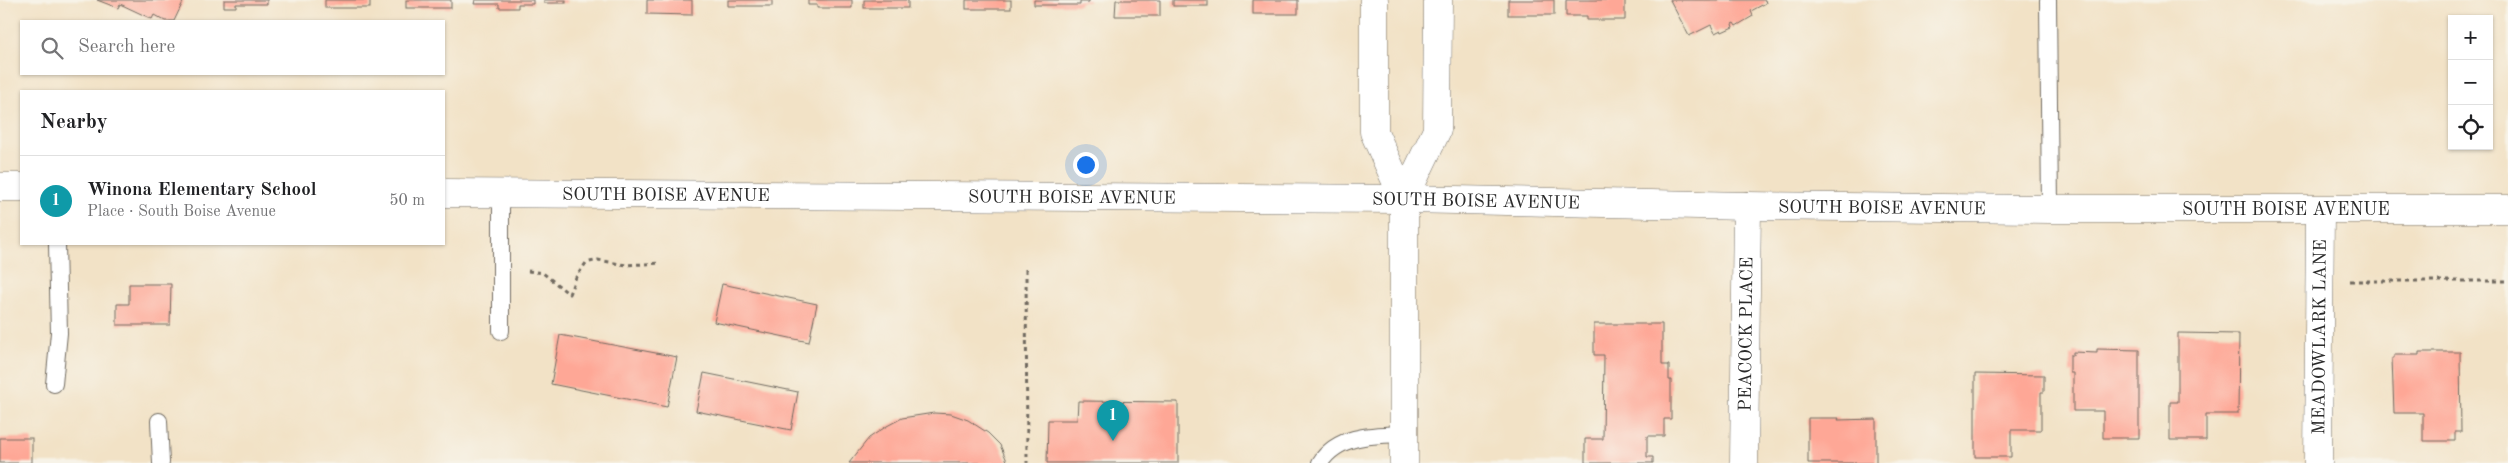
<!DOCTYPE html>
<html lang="en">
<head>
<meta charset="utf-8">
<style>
	:root { --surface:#fff; --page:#f6f6f6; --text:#202124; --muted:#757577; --line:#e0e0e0; --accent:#1a73e8 }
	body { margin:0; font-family:"Old Standard TT",serif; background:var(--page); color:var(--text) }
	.controls { position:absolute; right:15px; top:15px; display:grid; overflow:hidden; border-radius:0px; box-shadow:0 1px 4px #0004 }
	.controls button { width:45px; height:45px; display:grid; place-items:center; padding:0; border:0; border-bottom:1px solid var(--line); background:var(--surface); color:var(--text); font:25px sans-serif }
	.you { position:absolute; left:1085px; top:164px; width:18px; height:18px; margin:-12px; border:4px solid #fff; border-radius:50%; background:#1a73e8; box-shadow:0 0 0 8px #1a73e833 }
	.badge { display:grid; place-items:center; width:32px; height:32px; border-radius:50%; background:var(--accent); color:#fff; font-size:16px; font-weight:700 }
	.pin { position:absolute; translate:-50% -41px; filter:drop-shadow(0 1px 2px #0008) }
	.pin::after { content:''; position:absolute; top:26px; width:18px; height:15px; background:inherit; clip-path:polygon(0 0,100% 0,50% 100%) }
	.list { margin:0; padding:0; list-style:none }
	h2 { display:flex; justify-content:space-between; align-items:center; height:65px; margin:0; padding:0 20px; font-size:21px }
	h2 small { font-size:16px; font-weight:400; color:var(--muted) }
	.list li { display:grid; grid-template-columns:32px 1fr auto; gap:15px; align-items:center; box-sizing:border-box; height:90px; padding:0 20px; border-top:1px solid var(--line) }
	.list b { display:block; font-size:19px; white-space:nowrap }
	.list p { margin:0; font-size:16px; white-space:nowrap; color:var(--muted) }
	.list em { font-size:16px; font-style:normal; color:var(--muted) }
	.icon { flex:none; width:28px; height:28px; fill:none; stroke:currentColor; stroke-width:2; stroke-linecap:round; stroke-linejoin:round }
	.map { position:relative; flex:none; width:2508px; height:463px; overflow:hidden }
	.search { position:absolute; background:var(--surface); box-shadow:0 1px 4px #0004; left:20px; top:20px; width:425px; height:55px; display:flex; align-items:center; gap:12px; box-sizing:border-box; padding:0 18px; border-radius:0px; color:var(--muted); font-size:19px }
	.panel { position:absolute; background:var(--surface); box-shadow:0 1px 4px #0004; left:20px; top:90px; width:425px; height:155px; border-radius:0px }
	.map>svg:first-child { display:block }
</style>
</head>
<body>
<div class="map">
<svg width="2508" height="463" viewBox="0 0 2508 463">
	<rect width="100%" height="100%" fill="#f7f3e8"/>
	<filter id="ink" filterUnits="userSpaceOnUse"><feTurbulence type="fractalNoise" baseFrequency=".02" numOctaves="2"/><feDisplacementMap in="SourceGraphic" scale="10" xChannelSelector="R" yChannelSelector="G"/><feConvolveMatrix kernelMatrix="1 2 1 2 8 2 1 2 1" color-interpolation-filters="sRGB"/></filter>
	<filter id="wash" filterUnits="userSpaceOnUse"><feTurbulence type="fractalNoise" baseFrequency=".0096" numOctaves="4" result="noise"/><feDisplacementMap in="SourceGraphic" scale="20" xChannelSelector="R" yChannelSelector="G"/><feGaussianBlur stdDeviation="1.12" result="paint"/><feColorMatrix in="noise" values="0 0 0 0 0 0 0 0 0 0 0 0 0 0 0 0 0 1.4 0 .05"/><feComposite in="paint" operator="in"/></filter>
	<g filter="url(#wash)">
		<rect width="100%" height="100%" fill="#f2e2c6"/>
		<g id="blocks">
			<g fill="#fea796">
				<path d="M97,0H184L174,21H165L154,15L152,19L120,4L118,8Z"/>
				<path d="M224,0H267V4H236V7H224Z"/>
				<rect x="325" y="0" width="45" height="8"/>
				<rect x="406" y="0" width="45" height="8"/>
				<path d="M475,0H533V4H518V8H499V4H474Z"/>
				<rect x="544" y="0" width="22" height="3"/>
				<path d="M647,0H692V15L647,14Z"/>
				<rect x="728" y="0" width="44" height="6"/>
				<path d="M808,0H852V8H817V5H808Z"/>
				<rect x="864" y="0" width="44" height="8"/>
				<rect x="966" y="0" width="45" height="9"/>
				<path d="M1034,0H1089V2H1080V5H1034Z"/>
				<path d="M1116,0H1160V16H1115Z"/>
				<rect x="1173" y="0" width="35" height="6"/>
				<rect x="1253" y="0" width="45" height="14"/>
				<rect x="1508" y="0" width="46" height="15"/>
				<path d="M1566,0H1625V20H1587V16H1566Z"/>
				<path d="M1670,0H1765L1766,3L1751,11L1753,16L1736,26L1734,23L1732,24L1733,27L1722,32L1721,30L1715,33L1711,25L1689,36Z"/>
				<path d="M129,284H171L170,325H117V304H129Z"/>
				<path d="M722,284L817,304L809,342L714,322Z"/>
				<path d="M1594,324H1662V365H1669V380H1671V419H1664V436H1647V457H1653V463H1585V439H1603L1604,355H1594Z"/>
				<path d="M2178,333L2239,334L2238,414H2206V440H2170V402H2178Z"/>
				<path d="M560,335L677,357L667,407L551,384Z"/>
				<path d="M2097,349L2139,350V438H2103V411H2073V373H2070V355H2073V352L2097,353Z"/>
				<path d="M2419,352H2460L2461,432H2455V441H2423V413H2394L2392,358H2394V355H2419Z"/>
				<path d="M704,373L798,392L791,430L696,411Z"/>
				<path d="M1975,374L2044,375V392H2041V430H2011V457H1975Z"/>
				<path d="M1078,401L1178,402V463H1047L1048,420H1077Z"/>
				<path d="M934,413L951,414L968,420L988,433L1000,445L1008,463H849L869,438L887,426L902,418Z"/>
				<path d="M1808,418H1839L1838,420L1876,419V463H1808Z"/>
				<rect x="0" y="438" width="32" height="25"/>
			</g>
		</g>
	</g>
	<g filter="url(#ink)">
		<use href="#blocks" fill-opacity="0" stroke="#716b61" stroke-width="1"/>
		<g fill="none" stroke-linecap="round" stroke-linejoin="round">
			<g stroke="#716b61" stroke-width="18">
				<g id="service">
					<path d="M2048,0L2050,209"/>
					<path d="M501,194V331"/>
					<path d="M54,384L59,333L57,244"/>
					<path d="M159,421L161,463"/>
					<path d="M1320,463C1338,434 1375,435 1404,434"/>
				</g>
			</g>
			<g stroke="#716b61" stroke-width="29">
				<g id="minor">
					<path d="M1374,0V132L1404,199V463"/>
					<path d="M1404,199L1437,130L1438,0"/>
					<path id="s1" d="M1744,463L1747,206"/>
					<path id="s2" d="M2318,463L2320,211"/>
				</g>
			</g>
			<g stroke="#716b61" stroke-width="29">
				<g id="secondary">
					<path d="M0,187H21"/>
					<path id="s3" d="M444,193L1404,199L1747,206L2050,209H2508"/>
				</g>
			</g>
			<g stroke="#716b61" stroke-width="3" stroke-dasharray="4 4" stroke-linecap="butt">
				<path d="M1026,269L1027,463"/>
				<path d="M528,271L543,273L569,294L576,277L586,263L598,260L626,265L661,263"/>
				<path d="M2350,281H2508"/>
			</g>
			<use href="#service" stroke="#fff" stroke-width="16"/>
			<use href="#minor" stroke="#fff" stroke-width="28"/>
			<use href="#secondary" stroke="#fff" stroke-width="28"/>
		</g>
	</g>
	<g text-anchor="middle" stroke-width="4" stroke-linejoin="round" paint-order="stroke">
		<g font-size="18" fill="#2b2b2b" stroke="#f7f3e8">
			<text dy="6" stroke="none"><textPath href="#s3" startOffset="222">SOUTH BOISE AVENUE</textPath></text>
			<text dy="6" stroke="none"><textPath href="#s3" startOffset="628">SOUTH BOISE AVENUE</textPath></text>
			<text dy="6" stroke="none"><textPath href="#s3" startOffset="1032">SOUTH BOISE AVENUE</textPath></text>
			<text dy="6" stroke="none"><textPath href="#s3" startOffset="1438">SOUTH BOISE AVENUE</textPath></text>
			<text dy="6" stroke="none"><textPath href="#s3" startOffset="1842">SOUTH BOISE AVENUE</textPath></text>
			<text dy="6" stroke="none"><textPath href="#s1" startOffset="129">PEACOCK PLACE</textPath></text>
			<text dy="6" stroke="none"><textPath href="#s2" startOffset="126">MEADOWLARK LANE</textPath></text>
		</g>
	</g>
</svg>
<div class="controls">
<button>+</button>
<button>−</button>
<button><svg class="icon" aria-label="locate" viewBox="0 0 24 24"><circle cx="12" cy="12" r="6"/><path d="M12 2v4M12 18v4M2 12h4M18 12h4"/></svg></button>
</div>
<div class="you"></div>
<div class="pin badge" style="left:1113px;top:441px;background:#0f9aa8">1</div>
<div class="search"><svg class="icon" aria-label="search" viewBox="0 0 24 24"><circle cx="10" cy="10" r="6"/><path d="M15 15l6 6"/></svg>Search here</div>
<section class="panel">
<h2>Nearby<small></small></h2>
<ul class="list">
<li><span class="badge" style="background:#0f9aa8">1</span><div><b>Winona Elementary School</b><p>Place · South Boise Avenue</p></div><em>50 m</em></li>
</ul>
</section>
</div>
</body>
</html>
